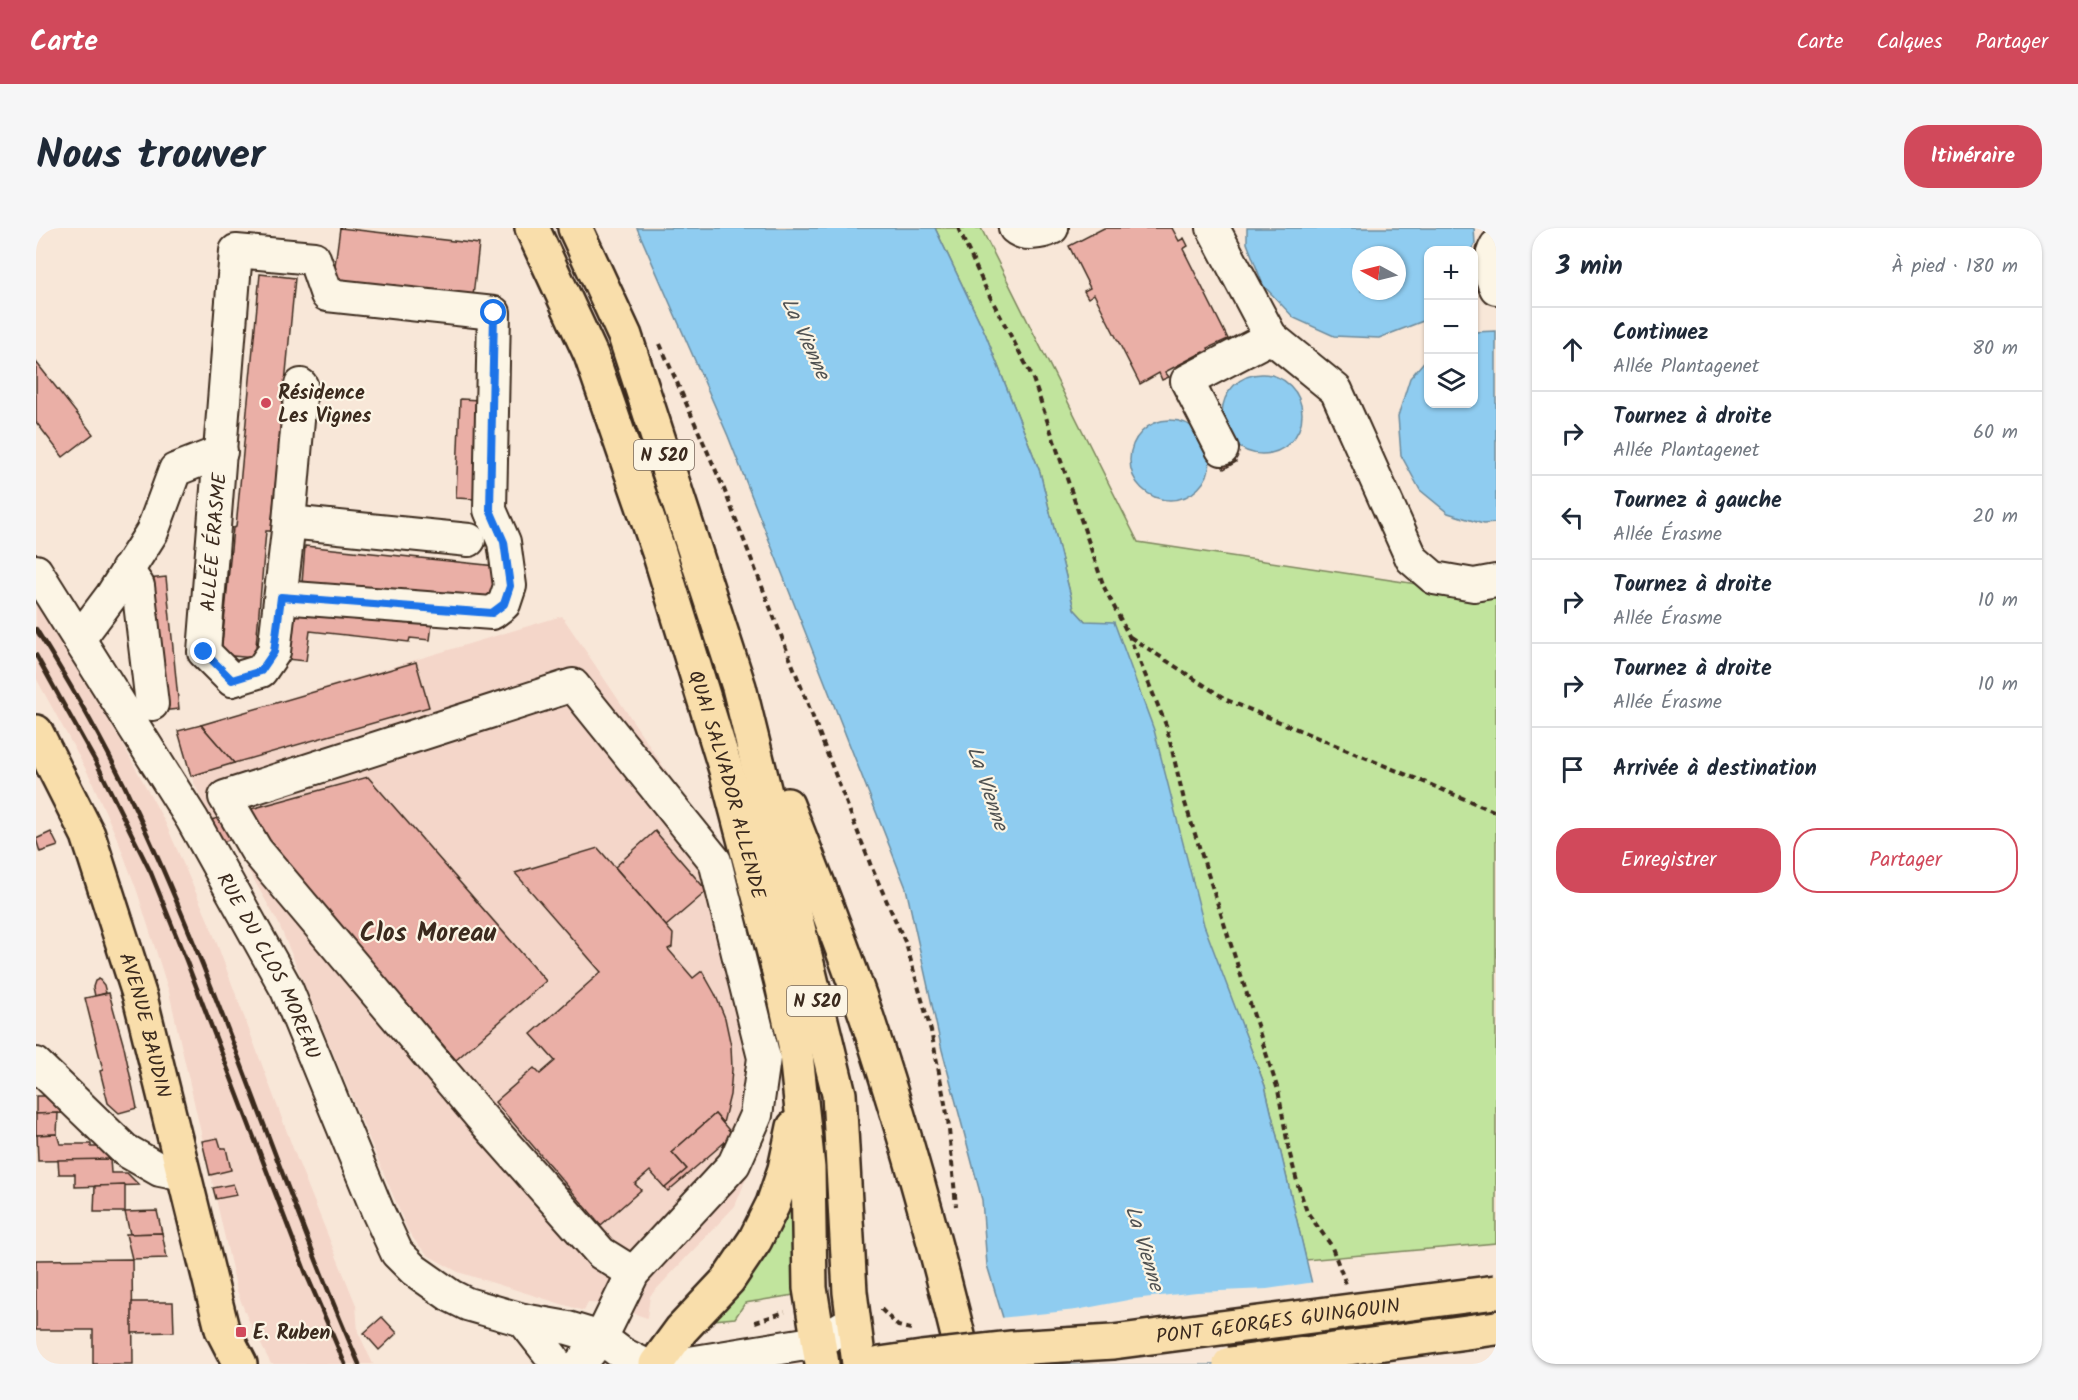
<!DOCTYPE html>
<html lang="fr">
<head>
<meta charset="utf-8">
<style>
	:root { --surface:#fff; --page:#f6f6f7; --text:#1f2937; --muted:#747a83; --line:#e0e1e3; --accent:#d1495b }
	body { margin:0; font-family:Kalam,sans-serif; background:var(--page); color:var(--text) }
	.controls { position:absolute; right:18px; top:18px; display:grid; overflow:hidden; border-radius:12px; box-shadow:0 2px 4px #0004 }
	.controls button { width:54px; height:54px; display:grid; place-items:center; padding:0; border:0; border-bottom:2px solid var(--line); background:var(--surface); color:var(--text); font:30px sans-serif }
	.compass { position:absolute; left:1316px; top:18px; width:54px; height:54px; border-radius:50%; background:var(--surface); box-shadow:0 2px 4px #0004; rotate:277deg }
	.stop { position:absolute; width:18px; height:18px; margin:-14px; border:4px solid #1a73e8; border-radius:50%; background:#fff }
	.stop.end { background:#1a73e8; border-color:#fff; box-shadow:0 2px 6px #0008 }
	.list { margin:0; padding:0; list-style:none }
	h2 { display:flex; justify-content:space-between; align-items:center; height:78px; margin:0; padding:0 24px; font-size:26px }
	h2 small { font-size:20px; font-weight:400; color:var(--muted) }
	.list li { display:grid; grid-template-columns:39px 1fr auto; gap:18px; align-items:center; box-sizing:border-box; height:84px; padding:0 24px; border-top:2px solid var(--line) }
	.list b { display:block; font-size:22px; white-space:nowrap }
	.list p { margin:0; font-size:20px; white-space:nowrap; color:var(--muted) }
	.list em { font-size:20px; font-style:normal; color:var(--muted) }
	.actions { display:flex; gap:12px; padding:18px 24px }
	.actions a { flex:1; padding:14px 0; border:2px solid var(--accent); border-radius:24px; text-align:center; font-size:21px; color:var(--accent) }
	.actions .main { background:var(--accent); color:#fff }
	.icon { flex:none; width:33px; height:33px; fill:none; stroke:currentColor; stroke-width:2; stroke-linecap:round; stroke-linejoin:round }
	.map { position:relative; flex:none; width:1460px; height:1136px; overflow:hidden; border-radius:24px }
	header { display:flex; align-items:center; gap:36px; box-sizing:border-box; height:84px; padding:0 30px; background:var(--accent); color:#fff }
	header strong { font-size:28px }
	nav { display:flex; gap:33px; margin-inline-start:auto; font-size:21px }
	.intro { display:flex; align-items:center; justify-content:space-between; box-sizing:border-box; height:144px; padding:0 36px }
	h1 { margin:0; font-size:42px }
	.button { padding:15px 27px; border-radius:24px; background:var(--accent); color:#fff; font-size:21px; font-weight:700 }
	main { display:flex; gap:36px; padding:0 36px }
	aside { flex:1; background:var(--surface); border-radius:24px; box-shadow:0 2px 4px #0004 }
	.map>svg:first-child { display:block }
</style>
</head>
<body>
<header>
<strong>Carte</strong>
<nav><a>Carte</a><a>Calques</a><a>Partager</a></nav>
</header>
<div class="intro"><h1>Nous trouver</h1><a class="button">Itinéraire</a></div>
<main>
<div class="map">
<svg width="1460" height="1136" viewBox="0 0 1460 1136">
	<rect width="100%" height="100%" fill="#f8e7d8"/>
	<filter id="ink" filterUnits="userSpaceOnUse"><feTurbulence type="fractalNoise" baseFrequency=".0167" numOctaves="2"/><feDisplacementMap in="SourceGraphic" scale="12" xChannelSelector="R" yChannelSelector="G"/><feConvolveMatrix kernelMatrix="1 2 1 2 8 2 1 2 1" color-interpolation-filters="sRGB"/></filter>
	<g filter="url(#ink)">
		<g fill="#f4d6c9">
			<path d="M0,370L18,404L85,513L129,594L174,697L261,931L320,1077L322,1104L337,1136H235L211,1089L201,1063L133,764L101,663L83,615L54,549L0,450Z"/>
			<path d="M526,388L687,627L739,860L736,898L732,897L699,978L614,1068L611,1090L571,1076L552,1075L548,1083L422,1044L393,1028L382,1017L372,1003L242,694L195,612L185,614L155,548L142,503Z"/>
		</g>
		<g fill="#c1e49d" stroke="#7e875e" stroke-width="1.5">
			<path d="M899,0H945L1102,314L1460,368V1015L1270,1032L1229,858L1049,393L1038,381L1004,244L949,105Z"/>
			<path d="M757,961L764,1066L709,1075L699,1090L677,1092L723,1038Z"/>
		</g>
		<g fill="#8fccf0" stroke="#6d8b9c" stroke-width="1.5" fill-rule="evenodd">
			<path d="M601,0H899L949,105L1004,244L1038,381L1049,393L1078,394L1118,502L1168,697L1229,858L1295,1136H981L951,1037L946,972L906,822L870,660L692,208Z"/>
			<path d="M1211,0H1438L1439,16L1436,22H1392V87L1387,93L1343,110L1298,108L1258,90L1227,57L1211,15ZM1325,27H1361V63H1325Z"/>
			<path d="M1460,103V295L1447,296L1412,285L1384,262L1365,227L1362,188L1374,150L1392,129V176H1438V104Z"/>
			<circle cx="1226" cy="186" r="40"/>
			<circle cx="1134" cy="232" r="40"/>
		</g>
		<path fill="#f8e7d8" d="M1279,1054L1298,1136H978L964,1090L1040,1082L1097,1071L1161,1064L1231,1061Z"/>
		<g fill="#eaafa6" stroke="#3b2a1e" stroke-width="1.5">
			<path d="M304,0L443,16L437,68L297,52Z"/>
			<path d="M1068,0H1136L1143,13L1148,10L1152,18L1147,21L1192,111L1172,120L1176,127L1171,130L1167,124L1129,144L1133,149L1126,152L1123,145L1104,156L1058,66L1052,70L1048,63L1054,60L1033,18Z"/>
			<path d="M224,46L259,50L235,303H230L219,430L185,427L197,300L200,299Z"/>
			<path d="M0,134L57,206L27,229L0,194Z"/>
			<path d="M424,171L444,172L439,271L420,270Z"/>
			<path d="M1193,222L1200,234L1188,241L1181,228Z"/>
			<path d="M269,318L460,338L456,373L266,355Z"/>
			<path d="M130,349L143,481L124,483L112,351Z"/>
			<path d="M255,382L396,396L394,412L374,410L373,414L274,403L270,433L251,431Z"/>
			<path d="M380,434L393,479L198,535L165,497Z"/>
			<path d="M165,497L198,535L155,548L142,503Z"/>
			<path d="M332,549L510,753L420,832L223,604L185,614L175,592Z"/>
			<path d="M619,603L671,663L630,698L579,639Z"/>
			<path d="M15,604L22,618L4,624L0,611Z"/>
			<path d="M562,620L637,706L636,719L632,721L657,750L666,743L679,766L689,790L695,818L696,841L694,867L687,895L679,886L636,924L651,941L629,960L614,943L599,956L605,962L565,997L459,874L498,840L504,846L519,833L495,806L565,744L479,645Z"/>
			<path d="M63,751L68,757L70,765L59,768L57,759L59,753Z"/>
			<path d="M73,765L88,819L101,880L83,885L72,875L64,843L67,842L49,770Z"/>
			<path d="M0,868H12L29,885L0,886Z"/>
			<path d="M22,885L21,906L0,907V886Z"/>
			<path d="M679,886L697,907L632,963L629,960L651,941L636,924Z"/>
			<path d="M21,906L24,916H55V919H64L76,932L2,933L1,907Z"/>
			<path d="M182,910L185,920H190L195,942L174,947L166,913Z"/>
			<path d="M74,931L75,945H91L103,957L39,959V946H23L22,932Z"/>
			<path d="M197,956L201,967L180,971L177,960Z"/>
			<path d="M89,957V984H58L59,958Z"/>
			<path d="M121,983L126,1005L94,1006L89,984Z"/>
			<path d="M126,1005L131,1030L96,1031L90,1006Z"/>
			<path d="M96,1031L97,1136H57V1102H0V1032Z"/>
			<path d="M96,1074H137L138,1104L96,1105Z"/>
			<path d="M346,1089L361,1105L343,1122L328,1105Z"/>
		</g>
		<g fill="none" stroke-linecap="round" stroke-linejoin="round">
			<g stroke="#3b2a1e" stroke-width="36">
				<g id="minor">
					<path d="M979,0C988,8 1006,5 1016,0"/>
					<path d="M1177,0L1235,109L1151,153L1186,221"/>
					<path d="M1460,18C1453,31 1453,47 1460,60"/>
					<path d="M1235,109L1300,162L1376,331L1398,350L1438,357L1460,353"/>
					<path d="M253,294L433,312"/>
					<path d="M91,342L102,358L116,476"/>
					<path id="s1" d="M0,343L156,591L251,762L342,984L361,1025L378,1042L415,1068L431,1076L487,1092L532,1100L565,1110L585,1125L607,1136"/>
					<path d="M245,369L456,385L468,376L474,358L468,314L454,282L458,85L291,67L278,30L200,23L168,424L196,452L225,443L238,424L253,294L265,157"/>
					<path d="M43,411L76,367L116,304L139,242L185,224"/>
					<path d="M0,836L89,922L124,942L148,947"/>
					<path d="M487,1092L516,1129L519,1136"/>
					<path d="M544,1136L565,1110L597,1045L698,936L720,887L728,830L679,633L537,457L189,569L220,622L444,888L565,1025L597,1045"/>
					<path d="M647,1136L782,1114L817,1093"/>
				</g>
			</g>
			<g stroke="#3b2a1e" stroke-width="38">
				<g id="major">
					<path id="s2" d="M496,0L555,127L623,324L690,542L745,751L759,816L772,940L774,1060L786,1136"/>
					<path d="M539,0L589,108L703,459L803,866L814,1064L823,1136"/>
					<path id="s3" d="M0,504L52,607L104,769L186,1101L204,1136"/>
					<path d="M751,577C779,648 807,719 831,790C869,904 901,1020 929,1136"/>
					<path d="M620,1136L645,1102L692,1052L719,1012L737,976L749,941L758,899"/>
					<path d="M844,1136L886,1130"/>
				</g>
			</g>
			<g stroke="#3b2a1e" stroke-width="4" stroke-dasharray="6 4.5" stroke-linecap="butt">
				<path d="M922,0L950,61L996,148L1068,359L1093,408L1130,497L1148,572L1242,862L1253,923L1262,957L1271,984L1295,1017L1310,1056"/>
				<path d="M624,116L688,261L835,638L870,716L895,803L912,891L920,978"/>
				<path d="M1094,409L1191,472L1460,584"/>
				<path d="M845,1081L862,1098L875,1101"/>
				<path d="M719,1094L749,1084"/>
			</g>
			<use href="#minor" stroke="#fcf5e5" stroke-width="32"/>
			<use href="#major" stroke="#f9deab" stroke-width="33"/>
			<g stroke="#3b2a1e" stroke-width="4.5">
				<path d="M0,401C37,460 72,521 101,584C185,764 244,954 323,1136"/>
				<path d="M0,427L62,538L115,645L150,732L269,1043L309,1136"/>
			</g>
			<g stroke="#3b2a1e" stroke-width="38" stroke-linecap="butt">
				<g id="major-bridge">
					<path id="s4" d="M886,1130L976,1120L1077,1114L1460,1064"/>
					<path d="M1194,1136L1460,1100"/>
				</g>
			</g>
			<use href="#major-bridge" stroke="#f9deab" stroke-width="33"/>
		</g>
	</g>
	<g fill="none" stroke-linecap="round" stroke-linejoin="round" filter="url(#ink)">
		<path stroke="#1a73e8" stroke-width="8" d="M168,424L196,452L225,443L238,424L245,369L456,385L468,376L474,358L468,314L454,282L458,85"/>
	</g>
	<g fill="#d1495b" stroke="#fcf5e5" stroke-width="2">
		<circle cx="230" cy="175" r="6"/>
		<rect x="199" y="1098" width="12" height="12" rx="3"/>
	</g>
	<g text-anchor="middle" stroke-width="4.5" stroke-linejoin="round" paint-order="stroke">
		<g fill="#fcf5e5" stroke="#75675a" stroke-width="1.5">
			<rect x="598" y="212" width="60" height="30" rx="4.5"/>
			<rect x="751" y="758" width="60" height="30" rx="4.5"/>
		</g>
		<g font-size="18" font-weight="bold" fill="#3b2a1e">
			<text x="628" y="233">N 520</text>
			<text x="781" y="779">N 520</text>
		</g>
		<g font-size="20" font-weight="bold" fill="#3b2a1e" stroke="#fcf5e5" text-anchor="start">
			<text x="242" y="171">Résidence<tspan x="242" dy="23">Les Vignes</tspan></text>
			<text x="217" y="1111">E. Ruben</text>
		</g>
		<g font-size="20" fill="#3b2a1e" stroke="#fcf5e5">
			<text transform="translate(177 314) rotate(-85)" y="7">ALLÉE ÉRASME</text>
			<text dy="7" stroke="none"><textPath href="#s2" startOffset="591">QUAI SALVADOR ALLENDE</textPath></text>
			<text dy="7" stroke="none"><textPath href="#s1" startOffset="459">RUE DU CLOS MOREAU</textPath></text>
			<text dy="7" stroke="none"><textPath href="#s3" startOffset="314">AVENUE BAUDIN</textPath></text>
			<text dy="7" stroke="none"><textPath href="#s4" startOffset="358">PONT GEORGES GUINGOUIN</textPath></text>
		</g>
		<g font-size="21" font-style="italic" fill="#505252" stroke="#fcf5e5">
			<text transform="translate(770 110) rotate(65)" y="7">La Vienne</text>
			<text transform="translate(952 560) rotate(71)" y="7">La Vienne</text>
			<text transform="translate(1109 1020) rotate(73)" y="7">La Vienne</text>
		</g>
		<g font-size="26" font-weight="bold" fill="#3b2a1e" stroke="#fcf5e5">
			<text x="392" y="713">Clos Moreau</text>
		</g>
	</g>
</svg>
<div class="controls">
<button>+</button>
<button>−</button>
<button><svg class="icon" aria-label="layers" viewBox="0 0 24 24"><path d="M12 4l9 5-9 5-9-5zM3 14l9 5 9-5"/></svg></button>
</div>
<svg class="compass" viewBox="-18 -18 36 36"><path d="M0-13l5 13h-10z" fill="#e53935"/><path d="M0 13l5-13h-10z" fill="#747a83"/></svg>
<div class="stop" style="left:458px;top:85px"></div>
<div class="stop end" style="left:168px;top:424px"></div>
</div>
<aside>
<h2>3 min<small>À pied · 180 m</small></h2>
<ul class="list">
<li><svg class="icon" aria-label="ahead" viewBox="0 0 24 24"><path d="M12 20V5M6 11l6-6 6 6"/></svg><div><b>Continuez</b><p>Allée Plantagenet</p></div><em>80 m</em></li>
<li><svg class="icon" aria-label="right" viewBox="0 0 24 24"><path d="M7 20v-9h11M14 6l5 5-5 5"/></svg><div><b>Tournez à droite</b><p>Allée Plantagenet</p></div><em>60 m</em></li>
<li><svg class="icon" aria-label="left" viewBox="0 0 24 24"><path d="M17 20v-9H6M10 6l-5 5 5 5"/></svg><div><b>Tournez à gauche</b><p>Allée Érasme</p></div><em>20 m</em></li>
<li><svg class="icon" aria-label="right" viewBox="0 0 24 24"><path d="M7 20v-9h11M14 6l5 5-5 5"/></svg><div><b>Tournez à droite</b><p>Allée Érasme</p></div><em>10 m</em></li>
<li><svg class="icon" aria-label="right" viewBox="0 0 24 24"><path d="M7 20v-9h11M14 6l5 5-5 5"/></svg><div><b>Tournez à droite</b><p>Allée Érasme</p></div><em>10 m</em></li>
<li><svg class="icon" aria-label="arrive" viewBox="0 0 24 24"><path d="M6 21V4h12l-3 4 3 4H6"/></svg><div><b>Arrivée à destination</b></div></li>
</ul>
<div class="actions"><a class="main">Enregistrer</a><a>Partager</a></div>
</aside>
</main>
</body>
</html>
